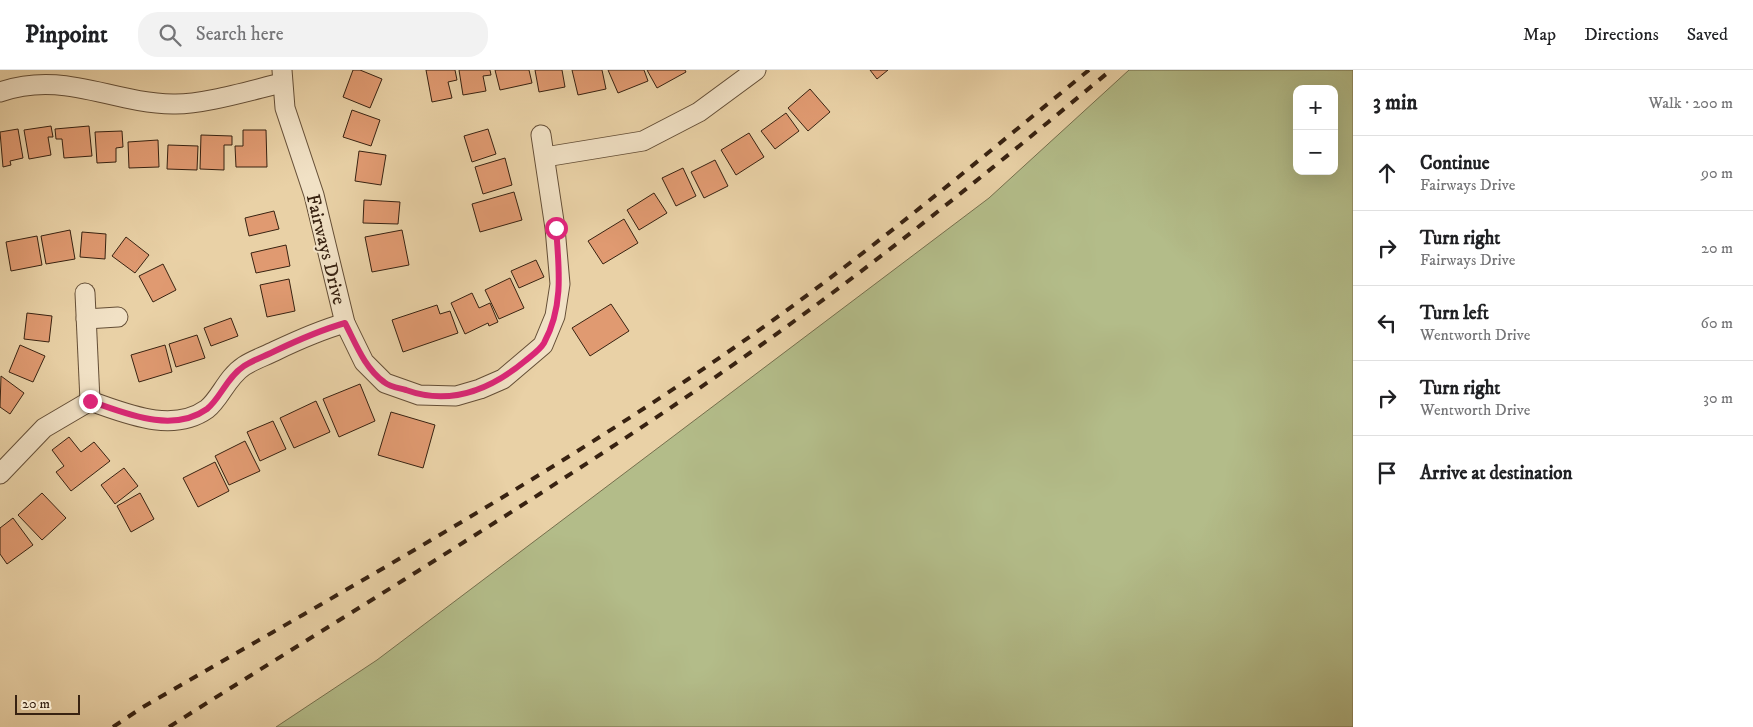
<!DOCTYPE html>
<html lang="en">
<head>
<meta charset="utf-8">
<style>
	:root { --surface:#fff; --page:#f2f2f2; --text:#202124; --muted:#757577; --line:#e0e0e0 }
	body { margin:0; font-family:"IM FELL DW Pica",serif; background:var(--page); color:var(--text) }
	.controls { position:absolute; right:15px; top:15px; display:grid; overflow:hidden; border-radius:10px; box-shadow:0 5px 20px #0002 }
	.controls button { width:45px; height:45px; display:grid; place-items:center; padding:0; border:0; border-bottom:1px solid var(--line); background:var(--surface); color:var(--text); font:25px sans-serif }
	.scale { position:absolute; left:15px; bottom:12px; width:65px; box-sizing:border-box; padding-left:5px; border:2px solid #382211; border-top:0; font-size:14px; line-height:18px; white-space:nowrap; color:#382211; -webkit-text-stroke:4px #f1e1c5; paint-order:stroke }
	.stop { position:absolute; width:15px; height:15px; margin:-11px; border:4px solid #db2777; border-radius:50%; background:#fff }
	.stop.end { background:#db2777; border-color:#fff; box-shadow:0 1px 5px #0008 }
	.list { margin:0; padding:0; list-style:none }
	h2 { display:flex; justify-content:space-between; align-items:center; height:65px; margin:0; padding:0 20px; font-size:21px }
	h2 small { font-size:16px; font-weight:400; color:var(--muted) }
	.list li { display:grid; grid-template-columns:32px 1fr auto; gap:15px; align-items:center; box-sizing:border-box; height:75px; padding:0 20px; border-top:1px solid var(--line) }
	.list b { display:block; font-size:19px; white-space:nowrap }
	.list p { margin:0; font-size:16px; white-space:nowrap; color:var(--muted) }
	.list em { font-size:16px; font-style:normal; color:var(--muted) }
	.icon { flex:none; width:28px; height:28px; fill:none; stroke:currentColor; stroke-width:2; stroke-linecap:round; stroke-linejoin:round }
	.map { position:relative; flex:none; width:1353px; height:657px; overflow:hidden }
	header { display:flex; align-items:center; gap:30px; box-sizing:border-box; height:70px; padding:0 25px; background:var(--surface); border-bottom:1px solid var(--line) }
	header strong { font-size:24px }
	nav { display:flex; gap:28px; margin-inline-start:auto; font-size:18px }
	.search { width:350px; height:45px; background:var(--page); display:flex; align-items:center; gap:12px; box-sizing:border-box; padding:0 18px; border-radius:20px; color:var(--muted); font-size:19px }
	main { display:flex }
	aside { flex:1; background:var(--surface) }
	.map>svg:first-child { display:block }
</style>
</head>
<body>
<header>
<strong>Pinpoint</strong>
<div class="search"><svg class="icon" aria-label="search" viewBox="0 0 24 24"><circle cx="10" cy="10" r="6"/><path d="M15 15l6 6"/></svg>Search here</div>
<nav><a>Map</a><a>Directions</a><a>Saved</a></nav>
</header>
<main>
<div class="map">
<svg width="1353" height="657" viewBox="0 0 1353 657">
	<rect width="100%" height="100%" fill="#e9d1a6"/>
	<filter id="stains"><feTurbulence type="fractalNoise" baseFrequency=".004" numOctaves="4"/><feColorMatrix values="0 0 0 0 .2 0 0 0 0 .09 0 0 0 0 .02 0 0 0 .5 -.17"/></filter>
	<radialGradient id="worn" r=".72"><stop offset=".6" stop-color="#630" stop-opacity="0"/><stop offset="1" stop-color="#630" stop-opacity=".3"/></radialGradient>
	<path fill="#b3bc89" stroke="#766f4d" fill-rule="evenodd" d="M1129,0H1353V657H276L377,590L989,128ZM1297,19H1334V101H1297Z"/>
	<g fill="#e09a71" stroke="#382211">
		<path d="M353,0H360L382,9L370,38L343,27Z"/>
		<path d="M426,0H455L457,10L448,12L452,28L432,32Z"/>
		<path d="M459,0H490L491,5L483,6L486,21L463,25Z"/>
		<path d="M495,0H529L532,13L500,20Z"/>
		<path d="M535,0H562L565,17L539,22Z"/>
		<path d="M572,0H602L606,19L578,25Z"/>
		<path d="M608,0H644L648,11L618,23Z"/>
		<path d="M647,0H685L686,2L657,18Z"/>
		<path d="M870,0H888L877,9Z"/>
		<path d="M810,19L830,42L808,61L788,38Z"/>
		<path d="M352,40L380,50L371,76L343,67Z"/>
		<path d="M786,43L799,61L775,79L761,61Z"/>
		<path d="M51,56L53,67H48L51,85L29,89L24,60Z"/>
		<path d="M89,56L92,86L64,88L62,69H56L55,59Z"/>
		<path d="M18,59L23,88L10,91L11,95L3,97L0,62Z"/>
		<path d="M488,59L496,84L472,92L464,66Z"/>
		<path d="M243,60H266L267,97H236L235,76H243Z"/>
		<path d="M122,61L123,77L116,78V92L97,93L95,62Z"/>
		<path d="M749,63L764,87L736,105L721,80Z"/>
		<path d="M201,65L232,66V75H224V100L200,99Z"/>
		<path d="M158,70L159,97L129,98L128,72Z"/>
		<path d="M168,75L198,76L197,100L167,99Z"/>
		<path d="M359,81L386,85L381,115L355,111Z"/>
		<path d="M505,88L512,115L483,124L475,97Z"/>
		<path d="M715,90L728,116L704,128L691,102Z"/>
		<path d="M683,98L696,126L676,136L662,108Z"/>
		<path d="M514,122L522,150L480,162L472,134Z"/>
		<path d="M654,123L667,143L639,160L627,140Z"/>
		<path d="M364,130L400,132L398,154L363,153Z"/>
		<path d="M274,141L279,159L249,166L245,148Z"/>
		<path d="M624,149L638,173L603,194L588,171Z"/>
		<path d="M70,160L75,189L46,194L41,166Z"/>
		<path d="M402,160L409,195L372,202L365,167Z"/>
		<path d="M82,162L106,164L105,189L80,187Z"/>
		<path d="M37,166L42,195L11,201L6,172Z"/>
		<path d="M126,167L149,185L135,203L112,186Z"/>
		<path d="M286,175L290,196L256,203L251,183Z"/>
		<path d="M536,190L544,207L519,218L511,201Z"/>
		<path d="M163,194L176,220L153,232L139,206Z"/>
		<path d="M510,208L524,238L499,249L485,220Z"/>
		<path d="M289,209L295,241L267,247L260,215Z"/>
		<path d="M472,223L479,238L490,233L498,252L489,256L488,253L465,264L451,233Z"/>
		<path d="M611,234L629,261L590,286L572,258Z"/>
		<path d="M437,235L440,244L450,241L458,263L403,282L392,250Z"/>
		<path d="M27,243L52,246L49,272L24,269Z"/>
		<path d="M231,248L238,266L211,276L204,258Z"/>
		<path d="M197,265L205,288L176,297L169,274Z"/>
		<path d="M20,275L45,286L33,312L9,302Z"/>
		<path d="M165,275L172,302L139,312L131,285Z"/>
		<path d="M1,306L24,323L10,344L0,337Z"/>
		<path d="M360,314L375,351L339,367L323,329Z"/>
		<path d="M316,331L330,362L294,378L280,348Z"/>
		<path d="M391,342L435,355L423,398L378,385Z"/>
		<path d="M273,351L286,379L260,391L247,362Z"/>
		<path d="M69,367L81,382L94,372L110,391L71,421L56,402L64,396L52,380Z"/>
		<path d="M245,371L260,401L229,415L215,386Z"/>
		<path d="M215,392L229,421L198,437L183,408Z"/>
		<path d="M124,398L138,416L115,434L101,415Z"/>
		<path d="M42,423L66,448L42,470L18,445Z"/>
		<path d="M140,423L154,449L131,462L117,436Z"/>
		<path d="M13,448L33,475L7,494L0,484V458Z"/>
	</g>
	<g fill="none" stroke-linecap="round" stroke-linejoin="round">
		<g stroke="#644e36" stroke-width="21">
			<g id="minor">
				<path d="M282,0L285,38L314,125L345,253L364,292L385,313L419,325L456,326L480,319L503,309L543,275L555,246L560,214L555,158L541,65"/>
				<path d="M0,22C64,0 110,33 173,34C202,35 252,20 282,13"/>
				<path d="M545,87L643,71L699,42L756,0"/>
				<path d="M85,223L90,331"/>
				<path d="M86,249L118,247"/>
				<path d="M0,404L44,358L90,331C125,343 172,364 207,339C220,329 227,307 244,296C253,290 265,286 275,281C298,270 321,260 345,253"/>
			</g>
		</g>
		<use href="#minor" stroke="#f1e1c5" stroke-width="19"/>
		<g stroke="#382211" stroke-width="4" stroke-dasharray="9 9" stroke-linecap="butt">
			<path d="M113,657L143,637C350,517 560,401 755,263C871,181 979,90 1089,0"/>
			<path d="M169,657C367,531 570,411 761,275C882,189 997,95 1111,0"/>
		</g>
	</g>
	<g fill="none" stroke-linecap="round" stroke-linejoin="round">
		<path stroke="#db2777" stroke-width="6" d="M90,331C125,343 172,364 207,339C220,329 227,307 244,296C253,290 265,286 275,281C298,270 321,260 345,253C356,274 364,297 384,312C390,317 399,318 406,320C450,336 490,320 525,291C531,286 540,280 544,273C564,236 559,198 556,158"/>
	</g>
	<g text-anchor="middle" stroke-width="4" stroke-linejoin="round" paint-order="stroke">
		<g font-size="19" fill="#382211" stroke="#f1e1c5">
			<text transform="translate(327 179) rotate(76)" y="7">Fairways Drive</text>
		</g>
	</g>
	<rect width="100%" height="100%" filter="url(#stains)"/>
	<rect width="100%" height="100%" fill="url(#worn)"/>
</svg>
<div class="controls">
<button>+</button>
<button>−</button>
</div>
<div class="scale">20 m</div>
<div class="stop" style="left:556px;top:158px"></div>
<div class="stop end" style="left:90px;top:331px"></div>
</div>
<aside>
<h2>3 min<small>Walk · 200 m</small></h2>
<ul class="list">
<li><svg class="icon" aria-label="ahead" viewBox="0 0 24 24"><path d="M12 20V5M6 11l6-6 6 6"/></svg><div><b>Continue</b><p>Fairways Drive</p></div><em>90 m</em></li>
<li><svg class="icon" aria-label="right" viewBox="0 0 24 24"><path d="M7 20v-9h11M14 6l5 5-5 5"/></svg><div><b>Turn right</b><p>Fairways Drive</p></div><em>20 m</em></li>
<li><svg class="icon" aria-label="left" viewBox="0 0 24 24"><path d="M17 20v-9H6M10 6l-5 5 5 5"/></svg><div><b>Turn left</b><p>Wentworth Drive</p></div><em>60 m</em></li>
<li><svg class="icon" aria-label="right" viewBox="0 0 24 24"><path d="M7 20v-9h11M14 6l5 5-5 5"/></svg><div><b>Turn right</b><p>Wentworth Drive</p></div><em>30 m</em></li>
<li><svg class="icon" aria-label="arrive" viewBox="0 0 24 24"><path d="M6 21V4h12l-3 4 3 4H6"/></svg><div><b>Arrive at destination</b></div></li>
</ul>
</aside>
</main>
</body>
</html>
